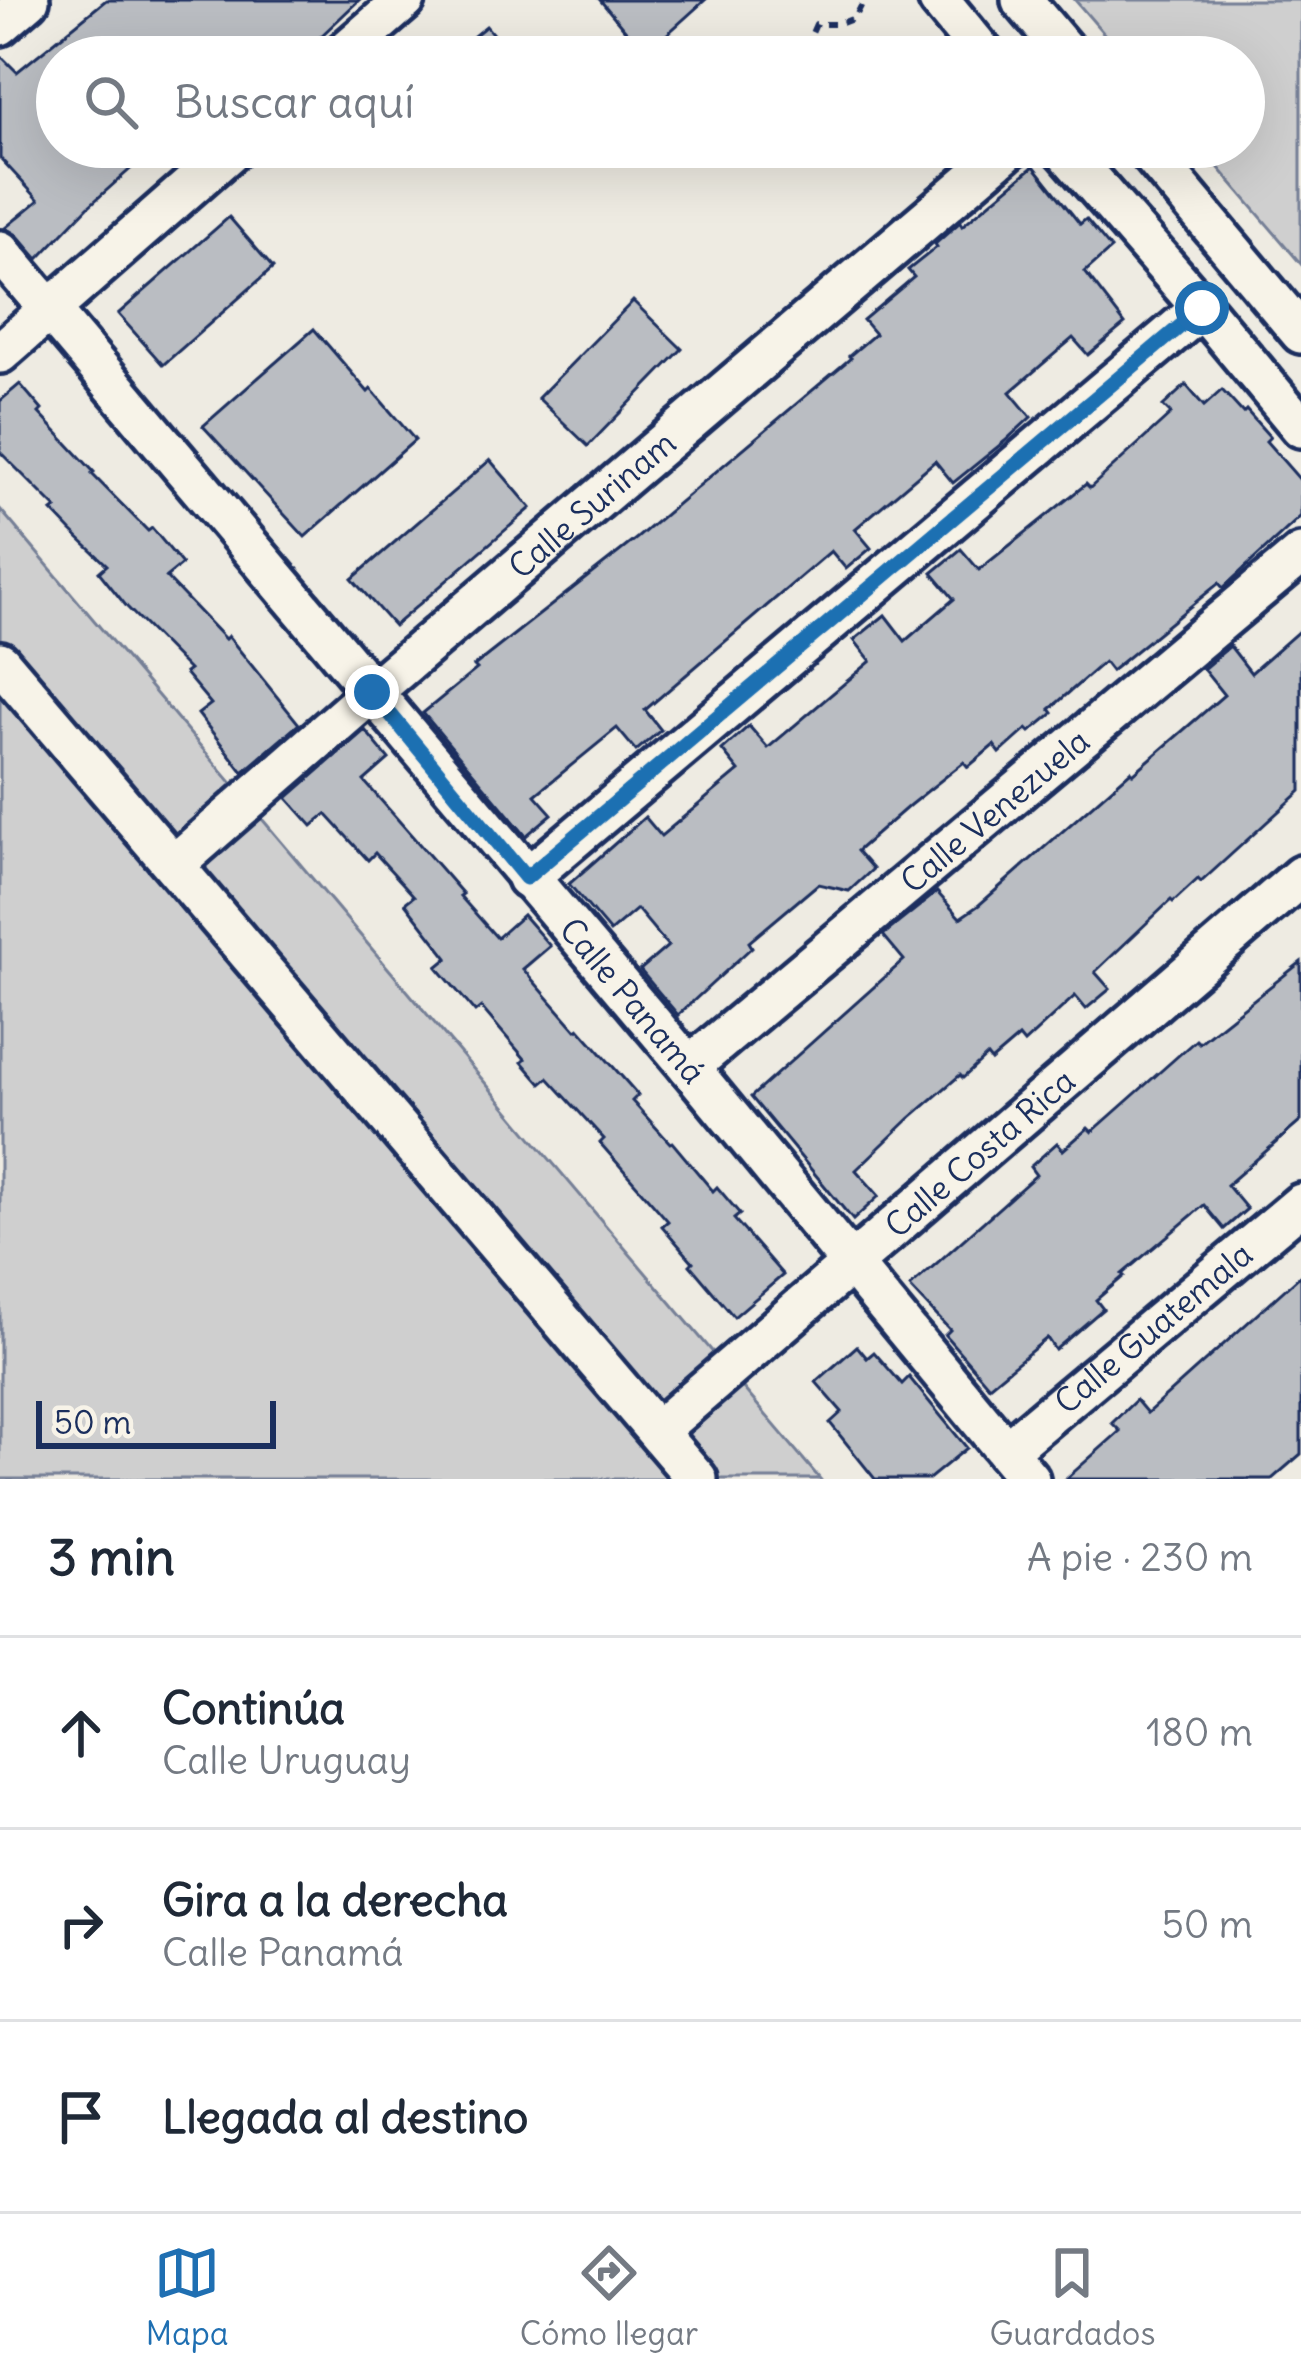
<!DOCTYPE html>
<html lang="es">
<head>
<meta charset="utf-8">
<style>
	:root { --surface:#fff; --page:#f6f6f7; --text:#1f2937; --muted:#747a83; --line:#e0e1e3; --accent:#1f6fb2 }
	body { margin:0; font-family:Delius,sans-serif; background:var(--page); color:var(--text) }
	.scale { position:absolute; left:36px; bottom:30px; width:240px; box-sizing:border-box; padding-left:12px; border:6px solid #1b2f5e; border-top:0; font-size:33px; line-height:42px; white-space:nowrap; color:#1b2f5e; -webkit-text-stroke:9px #f7f3e8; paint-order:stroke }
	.stop { position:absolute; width:36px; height:36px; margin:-27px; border:9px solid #1f6fb2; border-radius:50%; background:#fff }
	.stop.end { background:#1f6fb2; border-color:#fff; box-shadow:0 3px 12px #0008 }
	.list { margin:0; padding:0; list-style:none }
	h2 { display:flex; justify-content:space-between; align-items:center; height:156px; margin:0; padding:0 48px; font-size:51px }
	h2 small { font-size:39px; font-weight:400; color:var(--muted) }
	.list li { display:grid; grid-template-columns:78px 1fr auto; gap:36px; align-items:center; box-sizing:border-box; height:192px; padding:0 48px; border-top:3px solid var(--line) }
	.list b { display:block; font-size:45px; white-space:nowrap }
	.list p { margin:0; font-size:39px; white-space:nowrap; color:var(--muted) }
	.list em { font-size:39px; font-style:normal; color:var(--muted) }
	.icon { flex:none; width:66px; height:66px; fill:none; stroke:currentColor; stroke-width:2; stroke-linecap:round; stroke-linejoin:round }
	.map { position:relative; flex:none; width:1301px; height:1479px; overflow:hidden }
	.search { position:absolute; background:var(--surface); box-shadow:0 12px 48px #0002; left:36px; right:36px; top:36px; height:132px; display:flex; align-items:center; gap:30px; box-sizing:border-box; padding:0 42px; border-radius:66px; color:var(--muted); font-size:45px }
	.sheet { height:732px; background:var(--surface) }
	nav { display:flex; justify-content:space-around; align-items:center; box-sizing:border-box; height:168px; border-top:3px solid var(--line); background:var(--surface); font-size:33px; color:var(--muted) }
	nav a { display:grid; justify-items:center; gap:6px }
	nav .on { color:var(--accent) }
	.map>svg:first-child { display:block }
</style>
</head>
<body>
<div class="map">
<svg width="1301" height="1479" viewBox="0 0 1301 1479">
	<rect width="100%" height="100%" fill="#eeebe2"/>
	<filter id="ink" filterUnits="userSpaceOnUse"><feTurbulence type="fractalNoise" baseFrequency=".00833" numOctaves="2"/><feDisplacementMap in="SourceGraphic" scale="24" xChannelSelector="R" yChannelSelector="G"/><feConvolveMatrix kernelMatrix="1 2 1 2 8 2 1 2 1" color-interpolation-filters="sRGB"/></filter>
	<g filter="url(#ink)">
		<g fill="#cfcfcf" stroke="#757f96" stroke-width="3">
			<path d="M1075,0H1301V264L1201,147H1244V57H1124Z"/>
			<path d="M0,509L820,1479H0Z"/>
		</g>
		<g fill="#babdc2" stroke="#1b2f5e" stroke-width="3">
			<path d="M106,0H359L299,57H57V147H155L88,207L38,259L17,235L5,228L39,200L0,158V55L17,72Z"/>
			<path d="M600,0H705L645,54Z"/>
			<path d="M486,26L512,57H448Z"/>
			<path d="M1034,166L1080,224L1086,219L1111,249L1085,272L1125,324L1088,355L1073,338L1010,392L1031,417L1005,441L953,483L935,461L855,529L871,548L846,569L831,551L645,710L661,730L636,751L617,728L535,795L552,814L526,836L423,713L477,669L474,666L637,538L851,358L849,356L875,334L863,320L914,277L908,270L937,247L935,244L960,222L962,226Z"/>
			<path d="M229,217L273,268L163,365L118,314Z"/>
			<path d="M633,301L682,349L588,446L538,398Z"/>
			<path d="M314,329L368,392L371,389L415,440L305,537L203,426Z"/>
			<path d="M20,384L42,410L39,413L94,472L92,474L148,531L152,528L182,564L166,577L225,639L228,636L299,724L243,772L198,714L211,704L185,673L189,670L127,607L99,572L107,565L71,531L52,511L56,508L0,452V401Z"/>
			<path d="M1186,385L1204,406L1222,390L1243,413L1246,410L1270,437L1266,441L1301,481V516L1223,588L1219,583L1111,671L1104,662L1050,709L1053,713L1030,732L1027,729L1000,753L994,745L968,767L964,762L910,805L857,851L873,869L849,891L818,884L749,942L752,947L678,1015L640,970L668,946L637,909L610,932L569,884L645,817L661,836L739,771L722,750L749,726L768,748L871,661L854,640L885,615L905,641L954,599L932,573L961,549L979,570L1086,484L1090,488L1171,414L1163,406Z"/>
			<path d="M490,460L531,508L394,626L352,579Z"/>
			<path d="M1301,629V791L1201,882L1198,879L1173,902L1171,900L1095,972L1110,989L1086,1009L1075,996L1024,1043L1019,1037L991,1061L987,1056L963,1078L960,1075L910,1118L856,1170L879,1196L853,1220L751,1097L904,960L883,935L937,892L960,918L979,905L1131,771L1133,774L1224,695L1203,669L1230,646L1251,673Z"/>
			<path d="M365,730L389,759L364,781L463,894L460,896L497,938L523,915L550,946L523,969L576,1030L579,1028L638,1095L632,1101L670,1143L672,1142L713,1191L717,1187L740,1214L734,1219L783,1275L734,1317L690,1265L693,1262L662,1226L668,1221L600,1143L604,1139L548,1078L541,1084L522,1062L525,1059L481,1007L475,1012L437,967L448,958L405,903L414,896L375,853L368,860L326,814L312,826L287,798Z"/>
			<path d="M1301,962V1121L1227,1185L1247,1209L1224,1229L1204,1205L1122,1274L1124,1276L1096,1300L1103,1309L1055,1350L1047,1338L989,1386L945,1335L950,1330L910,1287L1036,1175L1030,1167L1057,1143L1063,1150L1088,1128L1092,1132L1196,1040L1199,1043Z"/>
			<path d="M1301,1275V1454L1272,1479H1066L1120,1431L1112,1423L1136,1400L1147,1413Z"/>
			<path d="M857,1346L867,1358L874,1352L902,1384L909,1377L967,1448L929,1479H875L830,1423L842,1412L816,1382Z"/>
		</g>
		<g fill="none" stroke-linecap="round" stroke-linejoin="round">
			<g stroke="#1b2f5e" stroke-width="48">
				<g id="minor">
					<path d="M939,0L986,57"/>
					<path d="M1022,0L1070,57"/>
					<path d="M0,25L29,0"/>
					<path d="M339,57L405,0"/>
					<path d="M1062,147L1202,308L1301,427"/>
					<path d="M1145,147L1301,333"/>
					<path id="s1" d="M0,251L689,1067L1029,1479"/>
					<path d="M0,353L235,147"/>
					<path d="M0,662L697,1479"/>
					<path id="s2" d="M174,865L372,692L1011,147"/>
					<path d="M527,878L1202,308"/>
					<path id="s3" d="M689,1067L1301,554"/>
					<path id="s4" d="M657,1431L1301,876"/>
					<path id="s5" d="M1006,1451L1301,1204"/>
				</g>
			</g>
			<g stroke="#1b2f5e" stroke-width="6" stroke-dasharray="9 9" stroke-linecap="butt">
				<path d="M792,57L802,56L816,24H839L855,18L864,0"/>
				<path d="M796,158L798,147"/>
			</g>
			<use href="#minor" stroke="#f7f3e8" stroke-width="39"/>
		</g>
	</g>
	<g fill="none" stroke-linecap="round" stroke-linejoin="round" filter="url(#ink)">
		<path stroke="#1f6fb2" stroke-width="15" d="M372,692L526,878L1202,308"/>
	</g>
	<g text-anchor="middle" stroke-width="9" stroke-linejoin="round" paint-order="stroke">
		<g font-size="33" fill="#1b2f5e" stroke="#f7f3e8">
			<text dy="12" stroke="none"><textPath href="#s2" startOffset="552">Calle Surinam</textPath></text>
			<text dy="12" stroke="none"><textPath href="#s3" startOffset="399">Calle Venezuela</textPath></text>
			<text dy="12" stroke="none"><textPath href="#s1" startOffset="981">Calle Panamá</textPath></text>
			<text dy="12" stroke="none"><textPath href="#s4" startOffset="426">Calle Costa Rica</textPath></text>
			<text dy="12" stroke="none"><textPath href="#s5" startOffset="192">Calle Guatemala</textPath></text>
		</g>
	</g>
</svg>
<div class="scale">50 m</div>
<div class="stop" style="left:1202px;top:308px"></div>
<div class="stop end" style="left:372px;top:692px"></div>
<div class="search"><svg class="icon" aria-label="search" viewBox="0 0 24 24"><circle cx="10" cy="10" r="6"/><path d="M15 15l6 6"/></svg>Buscar aquí</div>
</div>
<section class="sheet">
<h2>3 min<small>A pie · 230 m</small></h2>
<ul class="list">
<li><svg class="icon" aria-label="ahead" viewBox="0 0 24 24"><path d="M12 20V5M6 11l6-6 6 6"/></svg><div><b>Continúa</b><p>Calle Uruguay</p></div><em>180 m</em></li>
<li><svg class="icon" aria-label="right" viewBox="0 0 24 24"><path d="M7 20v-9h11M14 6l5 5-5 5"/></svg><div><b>Gira a la derecha</b><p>Calle Panamá</p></div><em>50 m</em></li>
<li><svg class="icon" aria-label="arrive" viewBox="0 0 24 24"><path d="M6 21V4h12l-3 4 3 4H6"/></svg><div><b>Llegada al destino</b></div></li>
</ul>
</section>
<nav>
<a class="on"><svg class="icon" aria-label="map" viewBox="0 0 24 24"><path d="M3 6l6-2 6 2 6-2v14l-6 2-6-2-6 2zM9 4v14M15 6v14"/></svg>Mapa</a>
<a><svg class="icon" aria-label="directions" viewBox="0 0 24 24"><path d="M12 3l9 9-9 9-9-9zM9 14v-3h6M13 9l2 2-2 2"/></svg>Cómo llegar</a>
<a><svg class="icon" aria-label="saved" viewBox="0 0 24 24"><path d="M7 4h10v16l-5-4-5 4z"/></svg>Guardados</a>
</nav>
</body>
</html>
